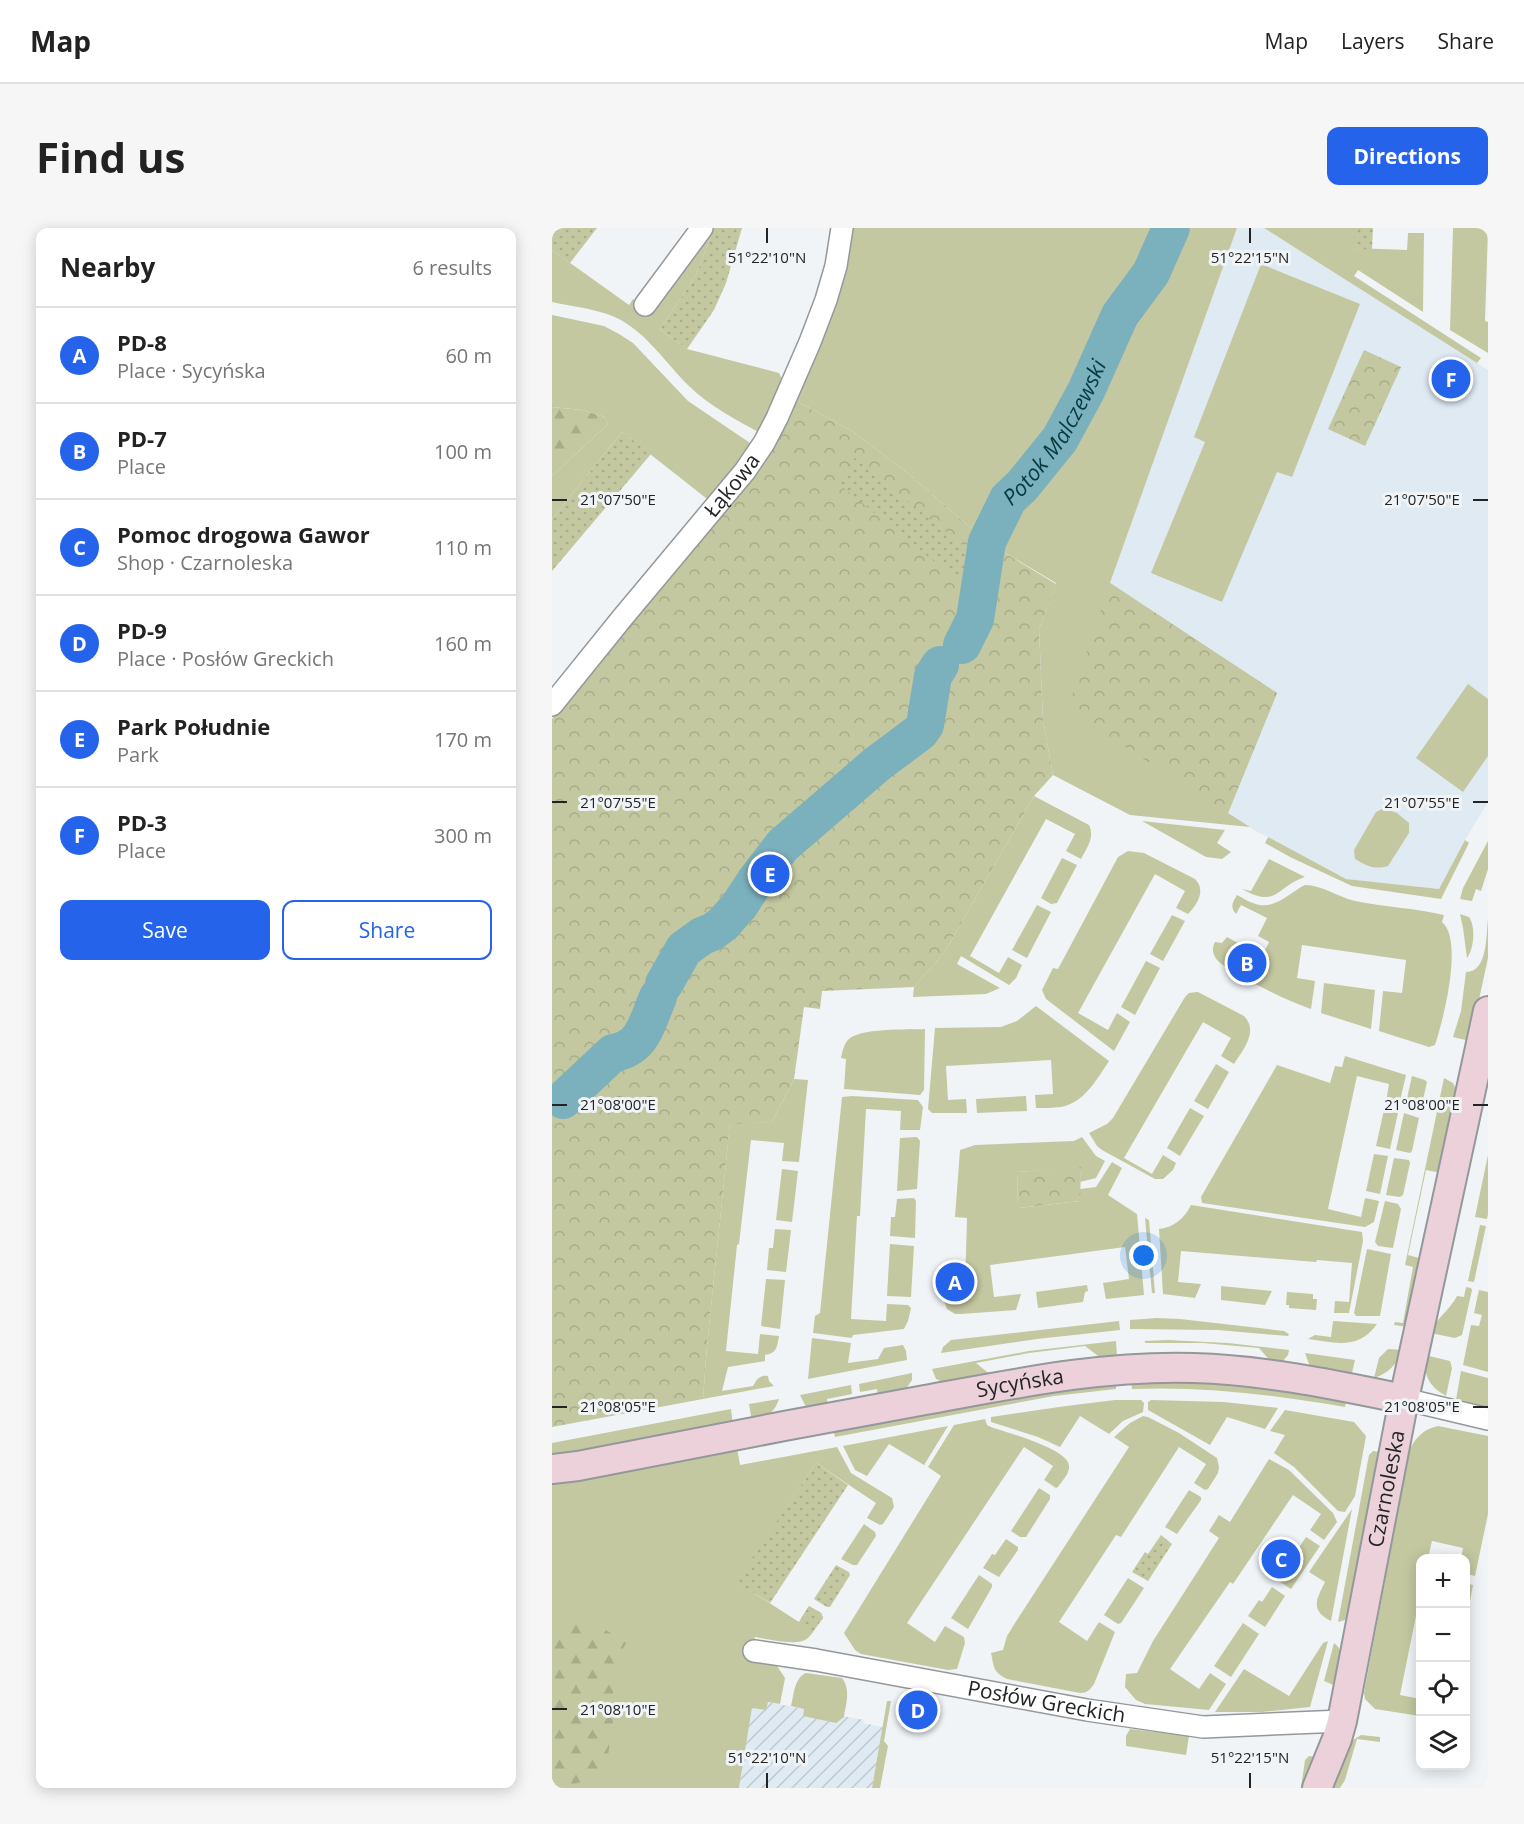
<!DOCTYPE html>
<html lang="en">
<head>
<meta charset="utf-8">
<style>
	:root { --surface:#fff; --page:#f6f6f6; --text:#222; --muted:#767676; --line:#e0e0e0; --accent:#2563eb }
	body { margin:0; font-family:"Open Sans",sans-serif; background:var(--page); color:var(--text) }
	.controls { position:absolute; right:18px; bottom:18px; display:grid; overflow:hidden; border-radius:12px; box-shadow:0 3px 15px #0003 }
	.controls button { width:54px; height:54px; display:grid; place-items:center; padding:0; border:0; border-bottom:2px solid var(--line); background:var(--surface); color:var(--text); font:30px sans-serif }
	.you { position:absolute; left:592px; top:1028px; width:21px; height:21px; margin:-15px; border:4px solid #fff; border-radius:50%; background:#1a73e8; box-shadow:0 0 0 9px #1a73e833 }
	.badge { display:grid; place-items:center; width:39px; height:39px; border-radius:50%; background:var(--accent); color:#fff; font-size:20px; font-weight:700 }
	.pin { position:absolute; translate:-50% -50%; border:3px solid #fff; box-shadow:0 2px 6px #0006 }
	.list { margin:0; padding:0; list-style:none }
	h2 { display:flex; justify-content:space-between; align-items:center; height:78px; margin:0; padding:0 24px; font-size:26px }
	h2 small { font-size:20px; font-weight:400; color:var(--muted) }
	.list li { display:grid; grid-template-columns:39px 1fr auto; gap:18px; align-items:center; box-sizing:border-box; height:96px; padding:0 24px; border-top:2px solid var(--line) }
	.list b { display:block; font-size:22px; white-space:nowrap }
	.list p { margin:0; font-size:20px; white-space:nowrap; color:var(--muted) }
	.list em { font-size:20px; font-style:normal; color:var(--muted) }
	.actions { display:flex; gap:12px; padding:18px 24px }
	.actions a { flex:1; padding:14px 0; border:2px solid var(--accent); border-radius:12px; text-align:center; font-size:21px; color:var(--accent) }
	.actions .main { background:var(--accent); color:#fff }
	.icon { flex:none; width:33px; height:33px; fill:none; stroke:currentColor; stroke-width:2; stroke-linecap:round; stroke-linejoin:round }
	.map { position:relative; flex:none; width:936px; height:1560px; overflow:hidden; border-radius:12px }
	header { display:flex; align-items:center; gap:36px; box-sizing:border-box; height:84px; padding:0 30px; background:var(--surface); border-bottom:2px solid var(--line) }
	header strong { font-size:28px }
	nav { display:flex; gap:33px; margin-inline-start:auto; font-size:21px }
	.intro { display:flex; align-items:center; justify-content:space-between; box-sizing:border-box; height:144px; padding:0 36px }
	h1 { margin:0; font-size:42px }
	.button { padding:15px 27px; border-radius:12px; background:var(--accent); color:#fff; font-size:21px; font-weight:700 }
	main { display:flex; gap:36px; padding:0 36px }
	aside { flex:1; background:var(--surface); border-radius:12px; box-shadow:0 3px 15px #0003 }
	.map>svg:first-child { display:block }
</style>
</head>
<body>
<header>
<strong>Map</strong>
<nav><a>Map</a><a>Layers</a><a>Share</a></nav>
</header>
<div class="intro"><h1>Find us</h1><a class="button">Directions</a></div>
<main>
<aside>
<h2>Nearby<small>6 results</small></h2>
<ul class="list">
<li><span class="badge">A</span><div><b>PD-8</b><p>Place · Sycyńska</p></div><em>60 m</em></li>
<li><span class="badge">B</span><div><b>PD-7</b><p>Place</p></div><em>100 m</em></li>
<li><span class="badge">C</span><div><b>Pomoc drogowa Gawor</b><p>Shop · Czarnoleska</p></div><em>110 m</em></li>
<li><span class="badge">D</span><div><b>PD-9</b><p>Place · Posłów Greckich</p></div><em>160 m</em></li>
<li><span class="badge">E</span><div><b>Park Południe</b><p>Park</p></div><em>170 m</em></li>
<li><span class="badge">F</span><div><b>PD-3</b><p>Place</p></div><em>300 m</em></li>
</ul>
<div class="actions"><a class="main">Save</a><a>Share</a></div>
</aside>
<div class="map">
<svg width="936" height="1560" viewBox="0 0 936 1560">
	<defs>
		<pattern id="industrial-furrows" width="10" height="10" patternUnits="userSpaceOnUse" patternTransform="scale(1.5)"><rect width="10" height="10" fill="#dfeaf3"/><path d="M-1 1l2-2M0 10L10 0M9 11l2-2" fill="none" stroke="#bfc9d0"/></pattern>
		<pattern id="forest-firs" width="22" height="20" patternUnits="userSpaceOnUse" patternTransform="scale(1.5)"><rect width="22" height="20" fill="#c3c8a0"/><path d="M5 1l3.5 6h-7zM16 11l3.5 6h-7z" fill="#a7ac8a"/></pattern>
		<pattern id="park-crowns" width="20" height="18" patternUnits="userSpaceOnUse" patternTransform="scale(1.5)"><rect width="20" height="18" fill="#c3c8a0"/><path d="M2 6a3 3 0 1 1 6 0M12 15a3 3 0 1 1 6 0" fill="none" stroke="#a7ac8a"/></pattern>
		<pattern id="garden-dots" width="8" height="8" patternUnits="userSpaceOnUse" patternTransform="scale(1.5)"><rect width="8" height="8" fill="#c3c8a0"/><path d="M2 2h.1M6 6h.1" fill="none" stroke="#a7ac8a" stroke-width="1.8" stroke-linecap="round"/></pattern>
	</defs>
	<rect width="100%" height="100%" fill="#f0f4f7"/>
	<path fill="#dfeaf3" d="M685,0H712L936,142V574L913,612L887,661L794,651L704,603L676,585L725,465L558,355Z"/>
	<path fill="url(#industrial-furrows)" d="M216,1474L252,1481L251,1488L280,1486L312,1492L311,1495L331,1499L320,1560H187L200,1480L213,1482Z"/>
	<g fill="#c3c8a0">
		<path d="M159,0H162L144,47L108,101L135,121L227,145L231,153L208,205C184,192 158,178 138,159C112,134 91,98 55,86C37,80 18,78 0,74V22L77,77L81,71L100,86L156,8Z"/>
		<path d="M298,0H685L558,355L725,465L676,585L698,599L578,587L501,547L491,492L487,401L504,355L435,314L353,243L300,203L241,171Z"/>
		<path d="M712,0H802V20L855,22L856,5H872L871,84L806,42L802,48L929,130L925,135Z"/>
		<path d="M901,0H936L933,93L936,94V125L898,102Z"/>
		<path d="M709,36L808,76L740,249L725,244L670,374L599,345L653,214L642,209Z"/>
		<path d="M0,87L52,98L67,106L81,115L136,173L201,217L159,274L70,204L0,291V248L56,196L53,189L30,182L0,179Z"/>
		<path d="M916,456L936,471V528L911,564L864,530Z"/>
		<path d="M482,568L537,597C543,609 535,620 529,631L514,623L523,606L494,591L418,728L447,745L456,729L470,737L464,750L457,757L409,728L405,736L448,760L434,766L361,769L362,759L392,725Z"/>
		<path d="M832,580L845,585L857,595V605L836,638C822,642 815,638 803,631L802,622L824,584Z"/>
		<path d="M590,593L673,602L665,615L679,624L670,631L654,629Z"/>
		<path d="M716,609L794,651L887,661L913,612L917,615L889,671L800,658L738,629L713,615Z"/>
		<path d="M936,613V641L929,663L924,661L920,673L908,671L911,660Z"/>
		<path d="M576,623L592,625L643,651C654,662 646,676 636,686L624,680L633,663L603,646L526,785L556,802L565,785L578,794L562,823L494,771L490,762L501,740L506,741L566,629Z"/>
		<path d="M510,630L525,637L505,675L499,676L489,670Z"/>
		<path d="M717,631L753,649C723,659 726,681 690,661L699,663Z"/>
		<path d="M753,657C770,657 786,669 803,673C832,679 863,680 892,687L890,694C912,712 891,793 883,817L877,819L827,803L831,763L850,765L854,732L750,717L745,750L763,753L759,781C734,772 712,761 689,748C681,743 672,739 665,732C660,726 660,720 663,714L670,715L675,709L710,728L717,714L706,708L715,690L689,677L684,686C678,679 680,675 685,667C692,671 701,676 708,677C725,680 740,663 753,657Z"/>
		<path d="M485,677L499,684L475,730L460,722Z"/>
		<path d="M908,686L917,689C924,699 922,721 915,730L911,700Z"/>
		<path d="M620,687L633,693L611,733L598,726Z"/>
		<path d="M936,691V730L918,813L901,809L909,783L914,744C936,744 934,707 936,691Z"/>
		<path d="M594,733L608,740L583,787L569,779Z"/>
		<path d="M772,755L823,762L819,801L769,785Z"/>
		<path d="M646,764L692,788C707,803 691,822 682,836L669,828L679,810L651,794L572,930L600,946L611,927L624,935L621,942L611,951H603L550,922L545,918L537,905L555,896L561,890L633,769L637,765Z"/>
		<path d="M484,778L557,833C545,851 532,875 509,879C501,880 492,880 484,880L483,867L501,866L499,832L394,838L396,872L414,871L415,885H380L376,881L383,800L449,799L465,793Z"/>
		<path d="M373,801L372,862L368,867L292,861L294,831L289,830C290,824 292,817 295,813C306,799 356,802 373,801Z"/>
		<path d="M793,828L854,847L847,877L834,874L837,856L805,848L776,981L809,989L813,970L827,973L822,994L813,999L650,975L649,969L725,837L778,855L783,838L790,839Z"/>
		<path d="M664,836L677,844L656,881L642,873Z"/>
		<path d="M860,848L873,852L875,854L869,881L853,879Z"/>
		<path d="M892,850L901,855L905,863L889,945L874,942L856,1027L871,1031L856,1099L842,1097L843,1094L851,1095L861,1039L853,1037Z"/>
		<path d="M242,851L256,852L247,934L230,933L232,915L199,912L187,1016L185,1017L174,1123L206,1126L208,1106L227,1108C225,1119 225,1125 213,1127V1133L176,1139L170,1163L201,1158C205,1151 207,1147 216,1148L217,1153L222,1158L151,1171L155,1118L178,895L220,894Z"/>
		<path d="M300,868L366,872L371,879L368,902H348L349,883L314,881L308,988H305L299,1091L334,1093L335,1076L356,1077L359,1080L356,1093L352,1101L301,1107L300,1110L261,1105L263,1088L268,1085L290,869Z"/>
		<path d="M474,868L475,883L425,885L424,871Z"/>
		<path d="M638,880L652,888L628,928L615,920Z"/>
		<path d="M832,882L846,885L838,921L824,918Z"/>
		<path d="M852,885L867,890L860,923L858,925L844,922Z"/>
		<path d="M365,909L368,913L365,961L345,963L348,910Z"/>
		<path d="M530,909L544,928L553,933L544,950L528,954L529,940L465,944L466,980L528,973V961L544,959L560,934L570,940L556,967L585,986L592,1067L554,1071L551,1055L577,1051L573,1019L438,1037L442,1069L469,1066L464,1082L409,1086H403L395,1081L392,1072V1062L413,1063L415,990L403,989L408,922L423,917L522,913Z"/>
		<path d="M822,926L836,928L828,966L814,963Z"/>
		<path d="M936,927V986L935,991L923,989Z"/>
		<path d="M842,930L857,932L858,935L851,967L848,969L834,967Z"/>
		<path d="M230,941L246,943L240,994L224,992Z"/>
		<path d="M362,970L364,973L363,1010L338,1008L339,989H343L345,971Z"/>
		<path d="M833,973L846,976L849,981L841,1020L826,1018L823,1014Z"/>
		<path d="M639,977L810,1004L811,1013L797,1085H782L783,1073L797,1074L800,1035L765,1032L764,1034L629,1023L626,1054L649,1056L643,1070L611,1066L607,1001C622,999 632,991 639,977Z"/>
		<path d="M593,990L597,992L603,1065H600Z"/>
		<path d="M928,997L934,998L922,1054L916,1053Z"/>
		<path d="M223,1001L239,1002L234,1044L215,1042L217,1020H221Z"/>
		<path d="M338,1016L362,1018L359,1069L335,1068Z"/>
		<path d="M815,1021L839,1026L828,1088H804L802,1085Z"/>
		<path d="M214,1051L233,1052L228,1101L209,1098Z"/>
		<path d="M535,1057L536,1063L533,1064L531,1074L486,1080L484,1064Z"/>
		<path d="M669,1058L720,1063L713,1077L669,1072Z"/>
		<path d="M914,1059L919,1060L920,1062L910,1107L903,1110L878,1105C884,1090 898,1082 905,1068L912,1069Z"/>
		<path d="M927,1062L936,1064V1144L911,1137L919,1097L927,1098L930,1087L922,1085Z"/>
		<path d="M735,1064L761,1066V1071H765L764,1082L737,1080V1077H734Z"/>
		<path d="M605,1090L628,1091L732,1103L737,1106L736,1108L666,1102L578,1101V1092Z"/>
		<path d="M567,1093L568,1102L485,1111L389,1125L391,1119L399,1112Z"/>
		<path d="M781,1093L825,1096C807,1122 783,1115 756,1111L763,1107L779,1109Z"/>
		<path d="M260,1110L299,1115L296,1135L326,1131L332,1120L351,1117L354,1123L355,1132L256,1151Z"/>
		<path d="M616,1112L676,1115L737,1122L736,1127L730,1134L720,1135L707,1120L651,1115H594L592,1113Z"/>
		<path d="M564,1113L565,1129L550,1131L533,1118L477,1125L424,1135L440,1148L393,1155L384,1151L380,1141L477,1123Z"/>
		<path d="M836,1121L850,1122C845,1136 837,1145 822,1150L827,1130Z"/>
		<path d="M753,1125L803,1132L799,1149L762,1140L757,1136Z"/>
		<path d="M873,1127L898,1133L900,1140L894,1168C876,1158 872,1147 873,1127Z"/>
		<path d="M909,1143L936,1150V1179L904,1172Z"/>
		<path d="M360,1145V1152L353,1162L326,1169L325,1161L308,1164L307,1156Z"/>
		<path d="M609,1152L701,1158L794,1173L793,1179C722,1167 652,1158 580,1161L579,1153Z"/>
		<path d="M564,1154V1161L502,1168L283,1209L281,1201L383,1180Z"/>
		<path d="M299,1157L300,1166L275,1171L276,1179L257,1180L253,1177L248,1167Z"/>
		<path d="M227,1171C222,1186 214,1189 200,1194L197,1176Z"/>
		<path d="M563,1172H589L592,1175L591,1184L571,1193L557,1206L528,1188L508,1219L486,1209L439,1194V1189L514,1178Z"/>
		<path d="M599,1172L672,1174L726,1180L713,1201L675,1189L658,1217L596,1182V1174Z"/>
		<path d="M179,1181L181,1197L0,1229V1215Z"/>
		<path d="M733,1182L802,1194L814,1208L803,1268L793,1284L786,1283L742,1239L722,1225L733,1207L718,1203Z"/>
		<path d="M591,1188L596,1189L627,1205L665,1230L667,1239L666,1245L656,1261L653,1262L642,1255L654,1236L627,1219L569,1309L564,1307L507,1394L535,1413L547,1394L563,1404L542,1456C538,1462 535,1465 528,1465L455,1451C441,1444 442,1439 439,1425L451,1422L455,1408L463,1395L577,1219L562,1209L578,1195Z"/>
		<path d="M433,1191L435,1197L439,1199C453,1204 517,1221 517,1238C518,1245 510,1253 506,1259L504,1260L492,1252L501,1238L472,1219L355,1395L383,1414L393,1398L412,1409L413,1415L405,1441L396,1442L309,1426L303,1422L292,1405L389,1248L376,1239L402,1197Z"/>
		<path d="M396,1198L372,1237L337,1216L315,1248L303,1242L291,1218Z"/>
		<path d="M886,1198L936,1208V1286L923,1348L914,1346V1330H909L911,1320L880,1313L876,1330H868V1368L848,1467L868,1471V1488L823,1481L813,1471L812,1465L857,1224C862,1210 872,1201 886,1198Z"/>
		<path d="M285,1219L299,1245L340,1270L342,1279L331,1296L328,1297L315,1290L324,1275L264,1235L185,1354L247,1394L257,1378L269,1385L271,1390C266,1396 262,1404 256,1410C246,1419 216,1411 203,1409L199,1433L225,1438L233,1450L228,1476L216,1474L214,1482L200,1480L187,1560H0V1254L185,1220L188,1237Z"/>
		<path d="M821,1223L828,1224L796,1389L793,1392L786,1394L817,1227Z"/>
		<path d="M717,1231L737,1242L781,1285L785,1294L772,1312L758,1302L769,1286L741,1267L681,1356L678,1354L618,1441L647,1461L658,1445L674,1456L657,1482L593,1476L584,1472L573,1459L574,1446L585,1445L601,1413L667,1310L657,1303L667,1287L678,1294Z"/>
		<path d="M487,1260L498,1267V1271L474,1309H468L459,1303Z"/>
		<path d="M637,1262L649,1269V1272L625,1306L613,1299Z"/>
		<path d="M800,1281L779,1393C758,1382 764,1372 773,1354L757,1344Z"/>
		<path d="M312,1296L323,1304L324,1308L305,1337H301L289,1331Z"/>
		<path d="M754,1309L768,1318L739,1361L725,1352Z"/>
		<path d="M454,1311L466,1319V1322L447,1349L431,1340L440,1326L443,1327Z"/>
		<path d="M427,1347L440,1356V1359L416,1401L399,1390Z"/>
		<path d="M576,1350L592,1360L569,1395L566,1396L552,1387Z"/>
		<path d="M914,1355L921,1357L914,1393Z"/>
		<path d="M720,1359L733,1368L713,1399L696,1388L707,1372L710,1374Z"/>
		<path d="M691,1395L707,1406L679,1449L662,1438Z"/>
		<path d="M776,1413L758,1479L710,1484H663L692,1441L737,1468L771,1415Z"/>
		<path d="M782,1415C796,1425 788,1444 786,1459L772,1453Z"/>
		<path d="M254,1445L290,1450C299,1462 294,1475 292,1489L284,1495L251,1488L252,1481L239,1478C242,1467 242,1450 254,1445Z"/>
		<path d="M335,1473H339L332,1513L336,1518L328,1560H320Z"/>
		<path d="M578,1501L637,1508L634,1527L574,1518V1508Z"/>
		<path d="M809,1507L828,1509V1514L805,1511L793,1552L788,1560H778L798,1515L801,1512Z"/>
		<path d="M757,1528L765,1529L753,1560H749L753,1532Z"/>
	</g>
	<g fill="url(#forest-firs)">
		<path d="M0,179L30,182L53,189L56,196L0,248Z"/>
		<path d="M35,1390L74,1415L61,1439V1494L55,1534L40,1550L11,1560H0V1391L12,1393Z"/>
	</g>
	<g fill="url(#park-crowns)">
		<path d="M812,122L849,139L813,218L776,201Z"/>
		<path d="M241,171L300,203L353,243L435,314L504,356L487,401L491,492L501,547L482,568L392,725L362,759L270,763L268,781L252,779L242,851L220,894L178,896L155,1118L151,1171L0,1199V491L157,301Z"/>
		<path d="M558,355L725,465L676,585L515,482Z"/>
		<path d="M529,939L528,973L466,980L465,944Z"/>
	</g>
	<g fill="url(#garden-dots)">
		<path d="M0,0H45L18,35L0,22Z"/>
		<path d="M162,0H190L174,55L162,82L135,121L108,101L144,47Z"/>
		<path d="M802,0H821L820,22L802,20Z"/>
		<path d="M70,204L99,226L0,343V291Z"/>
		<path d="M303,230L425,329L405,352L284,254Z"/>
		<path d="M264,1235L296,1257L218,1375L184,1354Z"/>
		<path d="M609,1307L620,1316L596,1353L580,1344L593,1324L596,1326Z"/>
		<path d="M284,1337L297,1344L298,1347L278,1379H275L262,1371Z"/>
		<path d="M257,1378L269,1385L271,1390L261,1403L247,1394Z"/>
	</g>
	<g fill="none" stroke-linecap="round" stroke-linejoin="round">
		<g stroke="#7bb0bd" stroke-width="38">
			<path id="s1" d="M410,417L423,391L435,314L456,271L470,258L508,211L534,163L568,87L599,45L619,0"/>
			<path d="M112,756L132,721L150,708L160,704L171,696L187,678L204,652L231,617L325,536L368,504L373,497L381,448L388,437"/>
			<path d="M11,872L61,825C92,820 95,794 106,769"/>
		</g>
		<g stroke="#94989b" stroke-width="24">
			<g id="street">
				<path d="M93,77L150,0"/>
				<path id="s2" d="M0,477L71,389L193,243L212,215L225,190L258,114L274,72L284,38L290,0"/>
				<path d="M852,1171L936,1191"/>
				<path id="s3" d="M202,1423L264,1432L535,1482L651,1499L790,1493"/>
			</g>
		</g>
		<g stroke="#94989b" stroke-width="32">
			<g id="secondary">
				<path id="s4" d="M0,1241L26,1238C142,1215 257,1193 373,1172C462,1156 551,1137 642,1140C713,1142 783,1157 852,1171"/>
				<path id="s5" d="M765,1560L785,1511L790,1493L852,1171L936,783"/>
			</g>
		</g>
		<use href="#street" stroke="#fff" stroke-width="21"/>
		<use href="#secondary" stroke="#ecd1da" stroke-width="28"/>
	</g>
	<path fill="none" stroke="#222425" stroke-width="2" d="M215,0V15M698,0V15M0,272H15M921,272H936M0,574H15M921,574H936M0,877H15M921,877H936M0,1179H15M921,1179H936M0,1481H15M215,1545V1560M698,1545V1560"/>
	<g text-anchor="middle" stroke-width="6" stroke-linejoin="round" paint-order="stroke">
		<g font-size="21" fill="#222425" stroke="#f0f4f7">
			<text dy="7" stroke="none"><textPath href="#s2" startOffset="284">Łąkowa</textPath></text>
			<text dy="7" stroke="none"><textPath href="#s4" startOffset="476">Sycyńska</textPath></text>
			<text dy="7" stroke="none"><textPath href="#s5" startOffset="308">Czarnoleska</textPath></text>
			<text dy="7" stroke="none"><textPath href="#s3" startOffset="297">Posłów Greckich</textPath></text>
		</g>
		<g font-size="22" font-style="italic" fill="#053a43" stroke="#f0f4f7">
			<text dy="8" stroke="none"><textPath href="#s1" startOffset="237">Potok Malczewski</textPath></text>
		</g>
	</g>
	<g font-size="15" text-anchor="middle" fill="#222425" stroke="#f0f4f7" stroke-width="6" stroke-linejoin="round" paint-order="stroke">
		<text x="215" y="35">51°22'10"N</text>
		<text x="698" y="35">51°22'15"N</text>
		<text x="870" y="277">21°07'50"E</text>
		<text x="66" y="277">21°07'50"E</text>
		<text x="66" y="580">21°07'55"E</text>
		<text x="870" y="580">21°07'55"E</text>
		<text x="870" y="882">21°08'00"E</text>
		<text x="66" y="882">21°08'00"E</text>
		<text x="870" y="1184">21°08'05"E</text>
		<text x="66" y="1184">21°08'05"E</text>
		<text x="66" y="1487">21°08'10"E</text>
		<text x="215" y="1535">51°22'10"N</text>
		<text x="698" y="1535">51°22'15"N</text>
	</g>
</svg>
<div class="controls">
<button>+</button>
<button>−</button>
<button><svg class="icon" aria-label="locate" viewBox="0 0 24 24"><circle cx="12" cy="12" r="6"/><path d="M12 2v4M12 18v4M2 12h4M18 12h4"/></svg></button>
<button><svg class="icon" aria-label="layers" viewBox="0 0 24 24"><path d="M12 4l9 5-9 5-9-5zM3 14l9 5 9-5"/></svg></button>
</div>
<div class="you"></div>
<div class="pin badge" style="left:403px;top:1054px">A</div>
<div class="pin badge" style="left:695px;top:735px">B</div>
<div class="pin badge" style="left:729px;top:1331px">C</div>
<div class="pin badge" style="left:366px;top:1482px">D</div>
<div class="pin badge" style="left:218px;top:646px">E</div>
<div class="pin badge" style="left:899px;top:151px">F</div>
</div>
</main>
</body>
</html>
